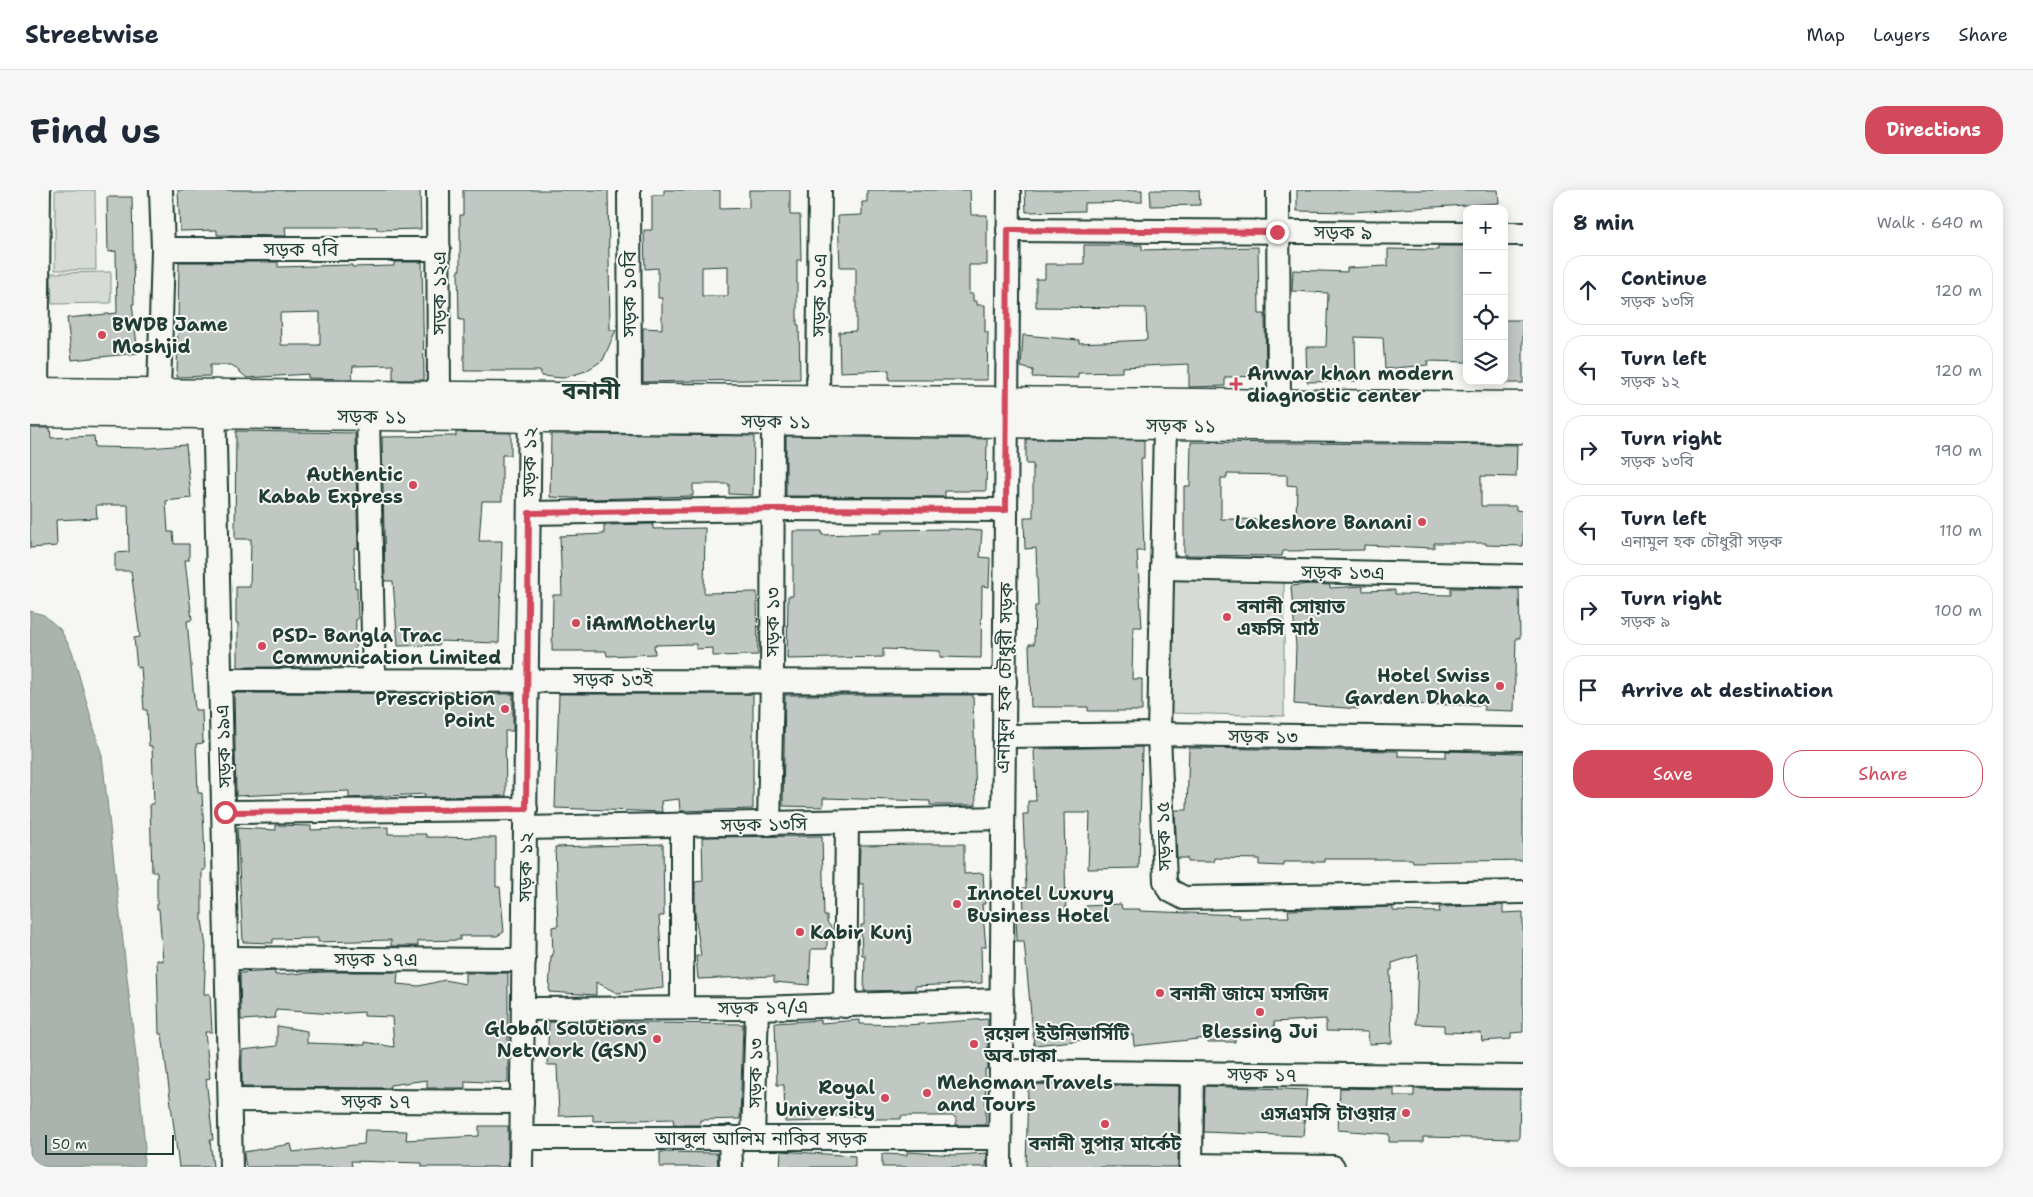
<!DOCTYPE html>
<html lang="en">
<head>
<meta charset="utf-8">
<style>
	:root { --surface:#fff; --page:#f6f6f7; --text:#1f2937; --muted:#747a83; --line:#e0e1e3; --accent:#d1495b }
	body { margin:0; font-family:"Shantell Sans","Noto Sans Bengali",sans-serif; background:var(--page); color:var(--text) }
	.controls { position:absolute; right:15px; top:15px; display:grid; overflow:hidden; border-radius:10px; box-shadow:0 2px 12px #0003 }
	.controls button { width:45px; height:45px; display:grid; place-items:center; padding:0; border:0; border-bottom:1px solid var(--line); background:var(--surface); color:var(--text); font:25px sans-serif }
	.scale { position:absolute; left:15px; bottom:12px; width:129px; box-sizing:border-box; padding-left:5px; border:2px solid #1f3d34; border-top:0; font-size:14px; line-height:18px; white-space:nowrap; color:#1f3d34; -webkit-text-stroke:4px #f6f6f2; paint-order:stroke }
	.stop { position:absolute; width:15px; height:15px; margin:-11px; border:4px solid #d1495b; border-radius:50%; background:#fff }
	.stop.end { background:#d1495b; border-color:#fff; box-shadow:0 1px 5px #0008 }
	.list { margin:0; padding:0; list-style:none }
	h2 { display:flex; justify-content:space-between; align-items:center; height:65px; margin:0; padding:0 20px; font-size:21px }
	h2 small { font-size:16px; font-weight:400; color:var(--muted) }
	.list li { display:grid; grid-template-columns:32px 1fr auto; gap:15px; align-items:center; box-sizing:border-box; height:70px; margin:0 10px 10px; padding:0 10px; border:1px solid var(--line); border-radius:20px }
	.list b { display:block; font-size:19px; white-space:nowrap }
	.list p { margin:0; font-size:16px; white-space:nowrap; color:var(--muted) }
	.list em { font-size:16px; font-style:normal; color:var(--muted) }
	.actions { display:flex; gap:10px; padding:15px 20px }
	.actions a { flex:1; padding:11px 0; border:1px solid var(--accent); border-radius:20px; text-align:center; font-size:18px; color:var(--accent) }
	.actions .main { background:var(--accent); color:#fff }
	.icon { flex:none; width:28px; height:28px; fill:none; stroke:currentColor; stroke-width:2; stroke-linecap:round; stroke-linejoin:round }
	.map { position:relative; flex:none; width:1493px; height:977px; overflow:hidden; border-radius:20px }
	header { display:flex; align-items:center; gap:30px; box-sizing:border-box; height:70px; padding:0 25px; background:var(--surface); border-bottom:1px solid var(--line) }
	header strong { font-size:24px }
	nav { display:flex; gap:28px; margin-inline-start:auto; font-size:18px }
	.intro { display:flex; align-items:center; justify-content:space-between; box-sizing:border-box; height:120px; padding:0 30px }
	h1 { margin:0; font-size:35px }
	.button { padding:12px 22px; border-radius:20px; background:var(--accent); color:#fff; font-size:18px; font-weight:700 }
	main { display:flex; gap:30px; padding:0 30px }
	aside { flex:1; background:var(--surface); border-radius:20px; box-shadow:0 2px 12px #0003 }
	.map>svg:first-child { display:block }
</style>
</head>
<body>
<header>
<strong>Streetwise</strong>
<nav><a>Map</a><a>Layers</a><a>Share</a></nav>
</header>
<div class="intro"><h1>Find us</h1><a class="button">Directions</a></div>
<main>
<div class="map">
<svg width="1493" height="977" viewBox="0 0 1493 977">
	<rect width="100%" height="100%" fill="#f6f6f2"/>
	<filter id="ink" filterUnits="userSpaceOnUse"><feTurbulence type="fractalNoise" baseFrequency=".02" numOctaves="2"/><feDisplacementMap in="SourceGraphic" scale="10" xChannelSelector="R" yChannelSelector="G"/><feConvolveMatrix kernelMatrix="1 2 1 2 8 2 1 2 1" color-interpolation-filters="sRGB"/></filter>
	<g filter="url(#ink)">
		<g fill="#d6dbd6" stroke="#7a8c85">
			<path d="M25,0H65L66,80H25Z"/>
			<path d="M81,82V113L22,114L21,83Z"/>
			<path d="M1138,390L1254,391V526L1141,523Z"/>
		</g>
		<path fill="#aab3ae" stroke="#72847d" d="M0,421L14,425L30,439L42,461L72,566L110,902L115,958L113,977H0Z"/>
		<g fill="#c1c8c3" stroke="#1f3d34" fill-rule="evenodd">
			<path d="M148,0H390L391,39L347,40V37H255L256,46L187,45V40L150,41Z"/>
			<path d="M433,0H578L580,140H586L573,170L556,181L533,188L511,186V181H434V130H429L428,80H430V25H433Z"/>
			<path d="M634,0H690V19L719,18V0H760V25H770L771,70H767V135H769L770,189L613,192V138L632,139V108H628V78L615,79L614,40H622V5H634ZM698,76V106H672V77Z"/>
			<path d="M837,0H940L941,25H957V75H939V104H943V111H947V115H955V142H958L957,190H859V180L810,182L809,142L826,141V77H810L808,26L832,25V12H837Z"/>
			<path d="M995,0H1112V12L1054,13V21L996,22Z"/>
			<path d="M1120,0H1169L1170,15L1121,16Z"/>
			<path d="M1267,0H1468L1469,13L1322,22L1267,21Z"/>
			<path d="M77,7H102L104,114H102L108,163L42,170L37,128L87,123L86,61L78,62Z"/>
			<path d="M1054,55H1112V60L1228,57L1229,124H1235L1236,186L1195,187V196L1159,197V174L1092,177V182L1048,183V188L1002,187L1003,180L991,177L993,145L1049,150V153L1117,150L1116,118L1006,117V89H1015V74H1054Z"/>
			<path d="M1408,56H1437V172L1397,171L1398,175L1355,179L1353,148L1325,147L1326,191L1277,192L1276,157H1296L1298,103L1262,101L1263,80L1317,82V78L1358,76V59L1408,60Z"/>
			<path d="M149,72H248V77L322,75V77L364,76V72H392L394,190H363V175L323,176L322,189L278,188V184L217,188L202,175H180V186L147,187ZM290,122V155H251L250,123Z"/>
			<rect x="1474" y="130" width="19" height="63"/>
			<path d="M0,238H20L21,248L64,246L65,257L119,258L156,255L161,308L136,311L138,342H143L144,354H159V370H155L162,430L157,431L165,520H172L173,553L166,554L168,603H172L174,644L175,680H172V730L176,757L174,804H180L182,842H175L180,888L176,889L183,950H180L183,977H149L132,844H129L127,770L133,771L129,719H127V682H122L120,614H124L122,556H119L117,520H114L111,477L107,478L104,448L110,447L101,381H85V363L99,362L98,315H66L67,328L26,330L27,356L0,358Z"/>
			<path d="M206,241L325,243L328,358H324L325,398L327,397L328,429H326L325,468H312V477H208V433H206V397H220L221,349H205Z"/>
			<path d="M426,242L481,243V265H472V311H452L449,351H472L469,453L408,451L409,455L368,456L363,391H355L352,247L426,246Z"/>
			<path d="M521,244L724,246L723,305L699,304V294H663V306L562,309L520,307Z"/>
			<path d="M756,246L957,249L956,301H915V307L756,306Z"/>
			<path d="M996,249L1114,250V268H1111L1114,361H1107L1112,437H1103L1102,489H1112V521H1058V517H1001L999,454H1004L1005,416H1008L1006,358L995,359L994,327H1003V274H996Z"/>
			<path d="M1161,252L1487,255L1486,287L1451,286V316H1486V320L1493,321V356L1456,355V353H1404V358L1334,355V360L1253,361L1252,366L1154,365V296H1160ZM1197,284L1257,285V295L1267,296L1266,330L1191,329V288H1197Z"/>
			<path d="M623,334V339L675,338L674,403L727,402L728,465L683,466V458L666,459V454L624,455L625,464L577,466L576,461H522L523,405H532L530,346L574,344V335Z"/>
			<path d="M925,339L952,341L950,367L960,368L959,397L952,396L951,468L910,467V461L853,459V467L757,469L758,406H763V341H792V345L851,343V340Z"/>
			<path d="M1280,394L1300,395V398L1333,396V401L1365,400V404L1421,405V398L1489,399L1490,448H1486L1484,521L1454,520V515L1329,514V519L1264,514L1266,456L1261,396Z"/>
			<path d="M204,503L483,504V541H475L476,606L395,607V604L319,608V601L206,606Z"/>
			<path d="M529,504H723V619L650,621L649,609L631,611L632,622L525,618Z"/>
			<path d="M755,505H943L946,615H900V611L793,608V617L753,616Z"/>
			<path d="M1112,557L1109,678L1058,679L1060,623H1034L1036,727H1056V716L1091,714L1092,719H1110V721L1209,725V728L1259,727L1258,720L1291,719L1363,717V721L1410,722L1409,717L1473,715V723L1493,722V842L1481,843V849L1452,851L1451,843L1414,842V835L1386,834L1388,765L1362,773V780H1360L1362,853L1339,854L1338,842L1296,841V829L1244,832L1245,842L1205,844V852H1177V848L1104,856L1103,845L1004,855L994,751H987L986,724L994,723L993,698H996L993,624H998V611H1006L1004,559Z"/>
			<path d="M1159,558L1368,561V566L1416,567V561L1493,563V670L1383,672L1382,669H1295V672H1254V676L1229,675V669L1185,668L1184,672H1157V668H1147L1145,620H1157Z"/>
			<path d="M246,635L281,636V640L358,637V644H396V647L466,648V697H470L474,742L467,746H430V750L388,751V756H361V750L288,752V748L243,749V753L213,752L207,638L246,640Z"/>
			<path d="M792,646L794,726H797V732L801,737V748H797V759H781L779,795L744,792V786L668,789L666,766H671L665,724V692L673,691L672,647Z"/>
			<path d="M633,654L634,726H629L633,798L587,803L566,792V805L519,802L521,766H523L522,737L528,736L525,657Z"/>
			<path d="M888,654H934V684L953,683L955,714H952L956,757H951L952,793L885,796V800L834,801L835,765H832L831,735H834V694H829L830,655Z"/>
			<path d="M245,781V785L293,782H368L367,794L389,796L415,790L435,794V783H478V893L435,891V898H397V890L360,895V898L212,897V860L247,856V836L277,841V853L335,855V852L364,857L362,827L334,826V822L304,824L246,820L245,828L211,830L210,783Z"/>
			<path d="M958,829V879H955L956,935H926V928L923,926H871V929H840V926H796V931L755,932L754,895H747L745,833L791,830V833L830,830V834L877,835Z"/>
			<path d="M519,832L713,834L710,929L670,930V935H644L643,929L563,931V925L529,926L527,875H517Z"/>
			<path d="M998,894L1149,896L1148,977H996Z"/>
			<path d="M1175,896L1277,900L1273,946L1174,942Z"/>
			<path d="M1310,898L1364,899V906H1384V899L1490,900L1489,949L1393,947V952H1359V944L1308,940Z"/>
			<path d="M449,936H478V977H392V973L321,971L322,977H216L214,966V962L261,954L263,962L334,954L335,940L377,941L376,950L449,946Z"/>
			<path d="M751,961L825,966V977H750Z"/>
			<path d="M630,962L687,963L688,977H630Z"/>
			<path d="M877,962L925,965L957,963L956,977H852V964L877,965Z"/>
		</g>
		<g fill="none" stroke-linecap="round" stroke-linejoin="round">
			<g stroke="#1f3d34" stroke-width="26">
				<g id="minor">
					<path d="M408,0L409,206"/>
					<path d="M599,0L600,207"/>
					<path d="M1248,0L1249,213"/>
					<path d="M978,40L1437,43"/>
					<path d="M1474,44H1493"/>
					<path d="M133,59H409"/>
					<path d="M7,202L9,0"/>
					<path d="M129,203L133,59L131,0"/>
					<path d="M184,208L201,977"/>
					<path d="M788,209L790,0"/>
					<path d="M338,226L344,489"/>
					<path d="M1135,235L1129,544L1135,691L1139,700L1154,708L1493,702"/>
					<path d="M499,323L742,319L976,320"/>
					<path d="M1132,378L1493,386"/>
					<path d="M191,490L975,492"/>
					<path d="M974,546L1129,544L1493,549"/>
					<path d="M195,622L496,619"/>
					<path d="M739,634L742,490L743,231"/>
					<path d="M495,638L973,628"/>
					<path d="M198,768L494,770"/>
					<path d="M815,816L817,633"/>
					<path d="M652,818V634"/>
					<path d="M493,819L727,818L972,810"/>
					<path d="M971,881L1493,887"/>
					<path d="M200,910L492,912"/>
					<path d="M700,947L701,977"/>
					<path d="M723,947L727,818"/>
					<path d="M492,948H970"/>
					<path d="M1161,975L1303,977"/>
					<path d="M491,977L500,211"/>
					<path d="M970,977L979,0"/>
					<path d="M1161,977L1162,883"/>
				</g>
			</g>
			<g stroke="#1f3d34" stroke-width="31">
				<g id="major">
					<path d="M0,202L1493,216"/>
					<path d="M0,222L1493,239"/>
				</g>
			</g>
			<use href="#minor" stroke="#f6f6f2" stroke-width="22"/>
			<use href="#major" stroke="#f6f6f2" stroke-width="28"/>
		</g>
	</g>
	<g fill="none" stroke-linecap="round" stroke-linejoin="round" filter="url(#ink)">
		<path stroke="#d1495b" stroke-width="6" d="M195,622L496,619L499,323L742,319L976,320L978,40L1247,42"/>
	</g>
	<g fill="#d1495b" stroke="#f6f6f2" stroke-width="2">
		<circle cx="72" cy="145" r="5"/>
		<path d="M1203.5 186.5h5v5h5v5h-5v5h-5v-5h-5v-5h5z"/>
		<circle cx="383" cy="295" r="5"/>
		<circle cx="1392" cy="332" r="5"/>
		<circle cx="1197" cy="427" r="5"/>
		<circle cx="546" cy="433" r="5"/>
		<circle cx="232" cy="456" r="5"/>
		<circle cx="1470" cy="496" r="5"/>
		<circle cx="475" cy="519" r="5"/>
		<circle cx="927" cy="714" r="5"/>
		<circle cx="770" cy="742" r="5"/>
		<circle cx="1130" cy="803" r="5"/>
		<circle cx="1230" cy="822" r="5"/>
		<circle cx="627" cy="849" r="5"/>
		<circle cx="944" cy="854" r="5"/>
		<circle cx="897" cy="903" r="5"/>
		<circle cx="855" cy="908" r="5"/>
		<circle cx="1376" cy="923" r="5"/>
		<circle cx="1075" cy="934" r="5"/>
	</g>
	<g text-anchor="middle" stroke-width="4" stroke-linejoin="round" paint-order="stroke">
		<g font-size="19" fill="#1f3d34" stroke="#f6f6f2">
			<text x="1313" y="49">সড়ক ৯</text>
			<text x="271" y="66">সড়ক ৭বি</text>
			<text transform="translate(409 103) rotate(-90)" y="7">সড়ক ১২এ</text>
			<text transform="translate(599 104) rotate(-90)" y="7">সড়ক ১০বি</text>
			<text transform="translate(789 105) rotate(-89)" y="7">সড়ক ১০এ</text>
			<text transform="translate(342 226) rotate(1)" y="7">সড়ক ১১</text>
			<text transform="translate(746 231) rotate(1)" y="7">সড়ক ১১</text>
			<text transform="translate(1151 235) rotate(1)" y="7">সড়ক ১১</text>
			<text transform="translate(499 272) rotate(-89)" y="7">সড়ক ১২</text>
			<text transform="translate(1313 382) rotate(1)" y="7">সড়ক ১৩এ</text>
			<text transform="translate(742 432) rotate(-90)" y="7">সড়ক ১৩</text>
			<text transform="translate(974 488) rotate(-89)" y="7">এনামুল হক চৌধুরী সড়ক</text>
			<text x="583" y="496">সড়ক ১৩ই</text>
			<text transform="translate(1233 546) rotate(1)" y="7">সড়ক ১৩</text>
			<text transform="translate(193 556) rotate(-92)" y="7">সড়ক ১৯এ</text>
			<text transform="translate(734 634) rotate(-1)" y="7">সড়ক ১৩সি</text>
			<text transform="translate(1133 646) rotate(-92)" y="7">সড়ক ১৫</text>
			<text transform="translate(495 677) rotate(-89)" y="7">সড়ক ১২</text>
			<text x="346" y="776">সড়ক ১৭এ</text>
			<text transform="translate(733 817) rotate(-1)" y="7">সড়ক ১৭/এ</text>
			<text transform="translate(725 883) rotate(-89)" y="7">সড়ক ১৩</text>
			<text transform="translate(1232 884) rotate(1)" y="7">সড়ক ১৭</text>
			<text x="346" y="918">সড়ক ১৭</text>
			<text x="731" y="955">আব্দুল আলিম নাকিব সড়ক</text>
		</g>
		<g font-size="19" font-weight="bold" fill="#1f3d34" stroke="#f6f6f2" text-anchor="start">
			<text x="82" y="141">BWDB Jame<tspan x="82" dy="22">Moshjid</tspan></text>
			<text x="1217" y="190">Anwar khan modern<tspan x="1217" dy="22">diagnostic center</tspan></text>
			<text x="373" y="291" text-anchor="end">Authentic<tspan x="373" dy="22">Kabab Express</tspan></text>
			<text x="1382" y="339" text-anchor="end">Lakeshore Banani</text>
			<text x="1207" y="423">বনানী সোয়াত<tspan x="1207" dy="22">এফসি মাঠ</tspan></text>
			<text x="556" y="440">iAmMotherly</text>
			<text x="242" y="452">PSD- Bangla Trac<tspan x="242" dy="22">Communication Limited</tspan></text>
			<text x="1460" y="492" text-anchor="end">Hotel Swiss<tspan x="1460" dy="22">Garden Dhaka</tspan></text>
			<text x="465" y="515" text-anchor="end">Prescription<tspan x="465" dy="22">Point</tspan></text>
			<text x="937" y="710">Innotel Luxury<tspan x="937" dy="22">Business Hotel</tspan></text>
			<text x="780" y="749">Kabir Kunj</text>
			<text x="1140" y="810">বনানী জামে মসজিদ</text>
			<text x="617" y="845" text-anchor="end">Global Solutions<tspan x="617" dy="22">Network (GSN)</tspan></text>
			<text x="1230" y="848" text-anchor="middle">Blessing Jui</text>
			<text x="954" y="850">রয়েল ইউনিভার্সিটি<tspan x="954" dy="22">অব ঢাকা</tspan></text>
			<text x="907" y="899">Mehoman Travels<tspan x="907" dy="22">and Tours</tspan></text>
			<text x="845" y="904" text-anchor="end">Royal<tspan x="845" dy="22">University</tspan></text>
			<text x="1366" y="930" text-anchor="end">এসএমসি টাওয়ার</text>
			<text x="1075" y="960" text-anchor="middle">বনানী সুপার মার্কেট</text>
		</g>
		<g font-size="24" font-weight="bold" fill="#1f3d34" stroke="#f6f6f2">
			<text x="561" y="209">বনানী</text>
		</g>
	</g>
</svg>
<div class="controls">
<button>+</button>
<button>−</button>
<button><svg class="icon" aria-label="locate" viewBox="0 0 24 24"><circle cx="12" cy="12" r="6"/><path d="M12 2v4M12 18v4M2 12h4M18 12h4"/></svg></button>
<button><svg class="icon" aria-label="layers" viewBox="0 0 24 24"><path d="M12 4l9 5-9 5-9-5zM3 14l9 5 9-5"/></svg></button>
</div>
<div class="scale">50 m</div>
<div class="stop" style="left:195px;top:622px"></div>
<div class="stop end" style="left:1247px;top:42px"></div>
</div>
<aside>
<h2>8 min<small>Walk · 640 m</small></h2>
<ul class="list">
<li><svg class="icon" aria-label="ahead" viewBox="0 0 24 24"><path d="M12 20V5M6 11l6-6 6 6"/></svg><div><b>Continue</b><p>সড়ক ১৩সি</p></div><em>120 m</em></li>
<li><svg class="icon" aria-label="left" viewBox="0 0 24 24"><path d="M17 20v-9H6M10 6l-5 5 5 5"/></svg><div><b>Turn left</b><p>সড়ক ১২</p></div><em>120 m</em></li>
<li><svg class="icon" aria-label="right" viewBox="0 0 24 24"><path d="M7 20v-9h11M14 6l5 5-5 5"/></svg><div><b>Turn right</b><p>সড়ক ১৩বি</p></div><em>190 m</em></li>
<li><svg class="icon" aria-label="left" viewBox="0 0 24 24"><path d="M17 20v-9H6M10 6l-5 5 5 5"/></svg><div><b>Turn left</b><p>এনামুল হক চৌধুরী সড়ক</p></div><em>110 m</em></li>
<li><svg class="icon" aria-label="right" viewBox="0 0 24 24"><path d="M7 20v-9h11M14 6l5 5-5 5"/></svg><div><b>Turn right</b><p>সড়ক ৯</p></div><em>100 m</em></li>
<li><svg class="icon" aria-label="arrive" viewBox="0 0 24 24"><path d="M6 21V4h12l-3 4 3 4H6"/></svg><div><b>Arrive at destination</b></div></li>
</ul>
<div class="actions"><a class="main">Save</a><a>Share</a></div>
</aside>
</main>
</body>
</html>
